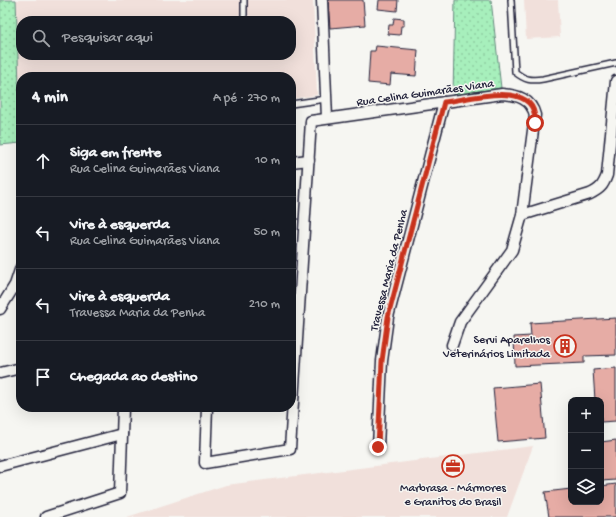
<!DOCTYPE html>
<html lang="pt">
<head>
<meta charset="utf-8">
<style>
	:root { --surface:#171b24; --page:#242831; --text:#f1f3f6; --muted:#9ea1a6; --line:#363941 }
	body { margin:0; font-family:"Gochi Hand",sans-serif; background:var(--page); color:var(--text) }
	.controls { position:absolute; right:12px; bottom:12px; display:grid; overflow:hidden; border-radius:8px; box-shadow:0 4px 16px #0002 }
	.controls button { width:36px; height:36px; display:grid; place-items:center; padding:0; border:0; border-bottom:1px solid var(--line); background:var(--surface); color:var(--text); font:20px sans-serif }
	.stop { position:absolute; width:12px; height:12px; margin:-9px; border:3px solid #c8321e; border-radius:50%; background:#fff }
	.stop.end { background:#c8321e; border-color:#fff; box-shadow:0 1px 4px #0008 }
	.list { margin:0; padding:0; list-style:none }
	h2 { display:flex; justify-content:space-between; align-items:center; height:52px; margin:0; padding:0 16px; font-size:17px }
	h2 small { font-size:13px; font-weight:400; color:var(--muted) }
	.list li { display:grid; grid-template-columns:26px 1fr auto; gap:12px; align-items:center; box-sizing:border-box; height:72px; padding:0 16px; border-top:1px solid var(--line) }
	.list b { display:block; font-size:15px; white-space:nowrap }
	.list p { margin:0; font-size:13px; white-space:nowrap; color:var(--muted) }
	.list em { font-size:13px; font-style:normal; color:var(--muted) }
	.icon { flex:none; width:22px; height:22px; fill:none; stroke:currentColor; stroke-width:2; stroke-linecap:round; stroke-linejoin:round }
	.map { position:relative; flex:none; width:616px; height:517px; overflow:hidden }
	.search { position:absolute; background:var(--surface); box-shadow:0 4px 16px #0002; left:16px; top:16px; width:280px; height:44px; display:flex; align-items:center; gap:10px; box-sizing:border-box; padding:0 14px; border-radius:16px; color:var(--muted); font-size:15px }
	.panel { position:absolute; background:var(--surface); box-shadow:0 4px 16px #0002; left:16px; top:72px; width:280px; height:340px; border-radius:16px }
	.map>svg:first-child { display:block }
</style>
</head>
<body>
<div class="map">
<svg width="616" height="517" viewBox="0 0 616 517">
	<defs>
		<pattern id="grass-dots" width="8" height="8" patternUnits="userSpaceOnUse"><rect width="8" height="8" fill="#a7efbc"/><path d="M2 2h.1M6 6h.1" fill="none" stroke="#8fcda2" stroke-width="1.8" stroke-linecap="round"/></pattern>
	</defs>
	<rect width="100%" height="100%" fill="#f6f6f2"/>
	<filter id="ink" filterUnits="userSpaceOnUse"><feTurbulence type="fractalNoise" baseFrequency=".025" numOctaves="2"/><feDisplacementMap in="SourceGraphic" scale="8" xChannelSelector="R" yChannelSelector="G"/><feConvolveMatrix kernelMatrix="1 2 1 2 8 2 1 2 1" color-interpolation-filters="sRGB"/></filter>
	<g filter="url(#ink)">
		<g fill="#f1e0db" fill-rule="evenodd">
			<path d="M11,0H313L317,95L291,99V77H21V138ZM21,21H291V55H21Z"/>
			<path d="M524,0H558L560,37L526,39Z"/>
			<path d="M533,446L507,517H127L226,485Z"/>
		</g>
		<g fill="url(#grass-dots)" stroke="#64887c">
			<path d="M0,0H16L21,143L0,145Z"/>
			<path d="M455,0H491L501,88L453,95Z"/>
		</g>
		<g fill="#e6aca5" stroke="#22223b">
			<path d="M328,0H363L365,25L330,28Z"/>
			<path d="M379,0H398L397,11L378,9Z"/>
			<path d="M394,18L404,19V26H401L400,35L388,34L389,25H393Z"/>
			<path d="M376,46L418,50L416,76L391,74L390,85L368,83L370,51H375Z"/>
			<path d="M616,318V355L584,356V363L515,366L514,337L531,336L530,323Z"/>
			<path d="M616,368V421L601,422V400H595L593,370Z"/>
			<path d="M540,384L545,438L498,442L493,388Z"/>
			<path d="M616,440V480L601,481V442Z"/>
			<path d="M616,484V517H549L545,492L571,489V502H601V486Z"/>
		</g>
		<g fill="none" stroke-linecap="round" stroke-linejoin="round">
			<g stroke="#22223b" stroke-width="8">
				<g id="lane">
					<path d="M511,0L515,72C525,80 531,81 543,79L616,63"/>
					<path d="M244,21V0"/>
					<path d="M291,104L326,99"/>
				</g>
			</g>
			<g stroke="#22223b" stroke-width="13">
				<g id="street">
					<path d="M322,0L327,118"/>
					<path d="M291,162L309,160"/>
					<path d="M522,215L590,194C600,189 603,186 607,175L616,81"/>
					<path d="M0,309L15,285L21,267"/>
					<path d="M0,373L21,368"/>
					<path d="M207,407L205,463L290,449L311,121L502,94C518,95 531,99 535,115L522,215L512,250L460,322L452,345"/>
					<path d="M378,447L382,361L388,317L444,102"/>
					<path d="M0,466L122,434"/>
					<path d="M46,517L120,493L123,407"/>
				</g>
			</g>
			<use href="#lane" stroke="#f6f6f2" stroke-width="5"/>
			<use href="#street" stroke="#f6f6f2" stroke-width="10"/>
		</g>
	</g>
	<g fill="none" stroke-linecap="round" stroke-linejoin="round" filter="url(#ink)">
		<path stroke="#c8321e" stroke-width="5" d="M378,447L382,361L388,317L444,102C470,99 538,78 535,123"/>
	</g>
	<defs>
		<g id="building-ring" transform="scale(1.15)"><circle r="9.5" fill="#f6f6f2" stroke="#c8321e" stroke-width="1.5"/><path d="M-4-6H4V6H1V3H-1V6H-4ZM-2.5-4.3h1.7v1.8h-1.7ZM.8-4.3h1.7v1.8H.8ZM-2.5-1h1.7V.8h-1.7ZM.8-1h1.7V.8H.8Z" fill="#c8321e"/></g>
		<g id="office-ring" transform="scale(1.15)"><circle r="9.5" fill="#f6f6f2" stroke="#c8321e" stroke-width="1.5"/><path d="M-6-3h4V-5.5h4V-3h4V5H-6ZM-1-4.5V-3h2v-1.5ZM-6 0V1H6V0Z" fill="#c8321e"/></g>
	</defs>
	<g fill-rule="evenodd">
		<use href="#building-ring" x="565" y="346"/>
		<use href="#office-ring" x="453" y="466"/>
	</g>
	<g text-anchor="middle" stroke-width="3" stroke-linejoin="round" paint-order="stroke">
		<g font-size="12" fill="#22223b" stroke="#f6f6f2">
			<text transform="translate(425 92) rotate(-8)" y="4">Rua Celina Guimarães Viana</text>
			<text transform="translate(388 270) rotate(-76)" y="4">Travessa Maria da Penha</text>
		</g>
		<g font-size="12" fill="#22223b" stroke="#f6f6f2" text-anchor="end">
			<text x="550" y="343">Servi Aparelhos<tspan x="550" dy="14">Veterinários Limitada</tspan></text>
			<text x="453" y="491" text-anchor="middle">Marbrasa - Mármores<tspan x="453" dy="14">e Granitos do Brasil</tspan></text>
		</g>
	</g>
</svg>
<div class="controls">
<button>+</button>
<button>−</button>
<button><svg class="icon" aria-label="layers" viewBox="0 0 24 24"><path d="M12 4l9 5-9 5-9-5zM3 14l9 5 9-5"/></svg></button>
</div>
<div class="stop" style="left:535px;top:123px"></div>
<div class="stop end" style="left:378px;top:447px"></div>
<div class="search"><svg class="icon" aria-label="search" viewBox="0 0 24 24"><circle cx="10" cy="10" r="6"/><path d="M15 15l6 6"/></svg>Pesquisar aqui</div>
<section class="panel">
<h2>4 min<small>A pé · 270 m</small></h2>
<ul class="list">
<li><svg class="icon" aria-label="ahead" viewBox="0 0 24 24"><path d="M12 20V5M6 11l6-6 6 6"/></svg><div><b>Siga em frente</b><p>Rua Celina Guimarães Viana</p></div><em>10 m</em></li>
<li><svg class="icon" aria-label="left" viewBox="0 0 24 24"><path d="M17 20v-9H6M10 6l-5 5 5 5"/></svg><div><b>Vire à esquerda</b><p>Rua Celina Guimarães Viana</p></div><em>50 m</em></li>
<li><svg class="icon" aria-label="left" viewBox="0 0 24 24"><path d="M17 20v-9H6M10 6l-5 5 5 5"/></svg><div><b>Vire à esquerda</b><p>Travessa Maria da Penha</p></div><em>210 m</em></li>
<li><svg class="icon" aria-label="arrive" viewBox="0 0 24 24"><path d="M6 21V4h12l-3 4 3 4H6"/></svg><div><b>Chegada ao destino</b></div></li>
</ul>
</section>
</div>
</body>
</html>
